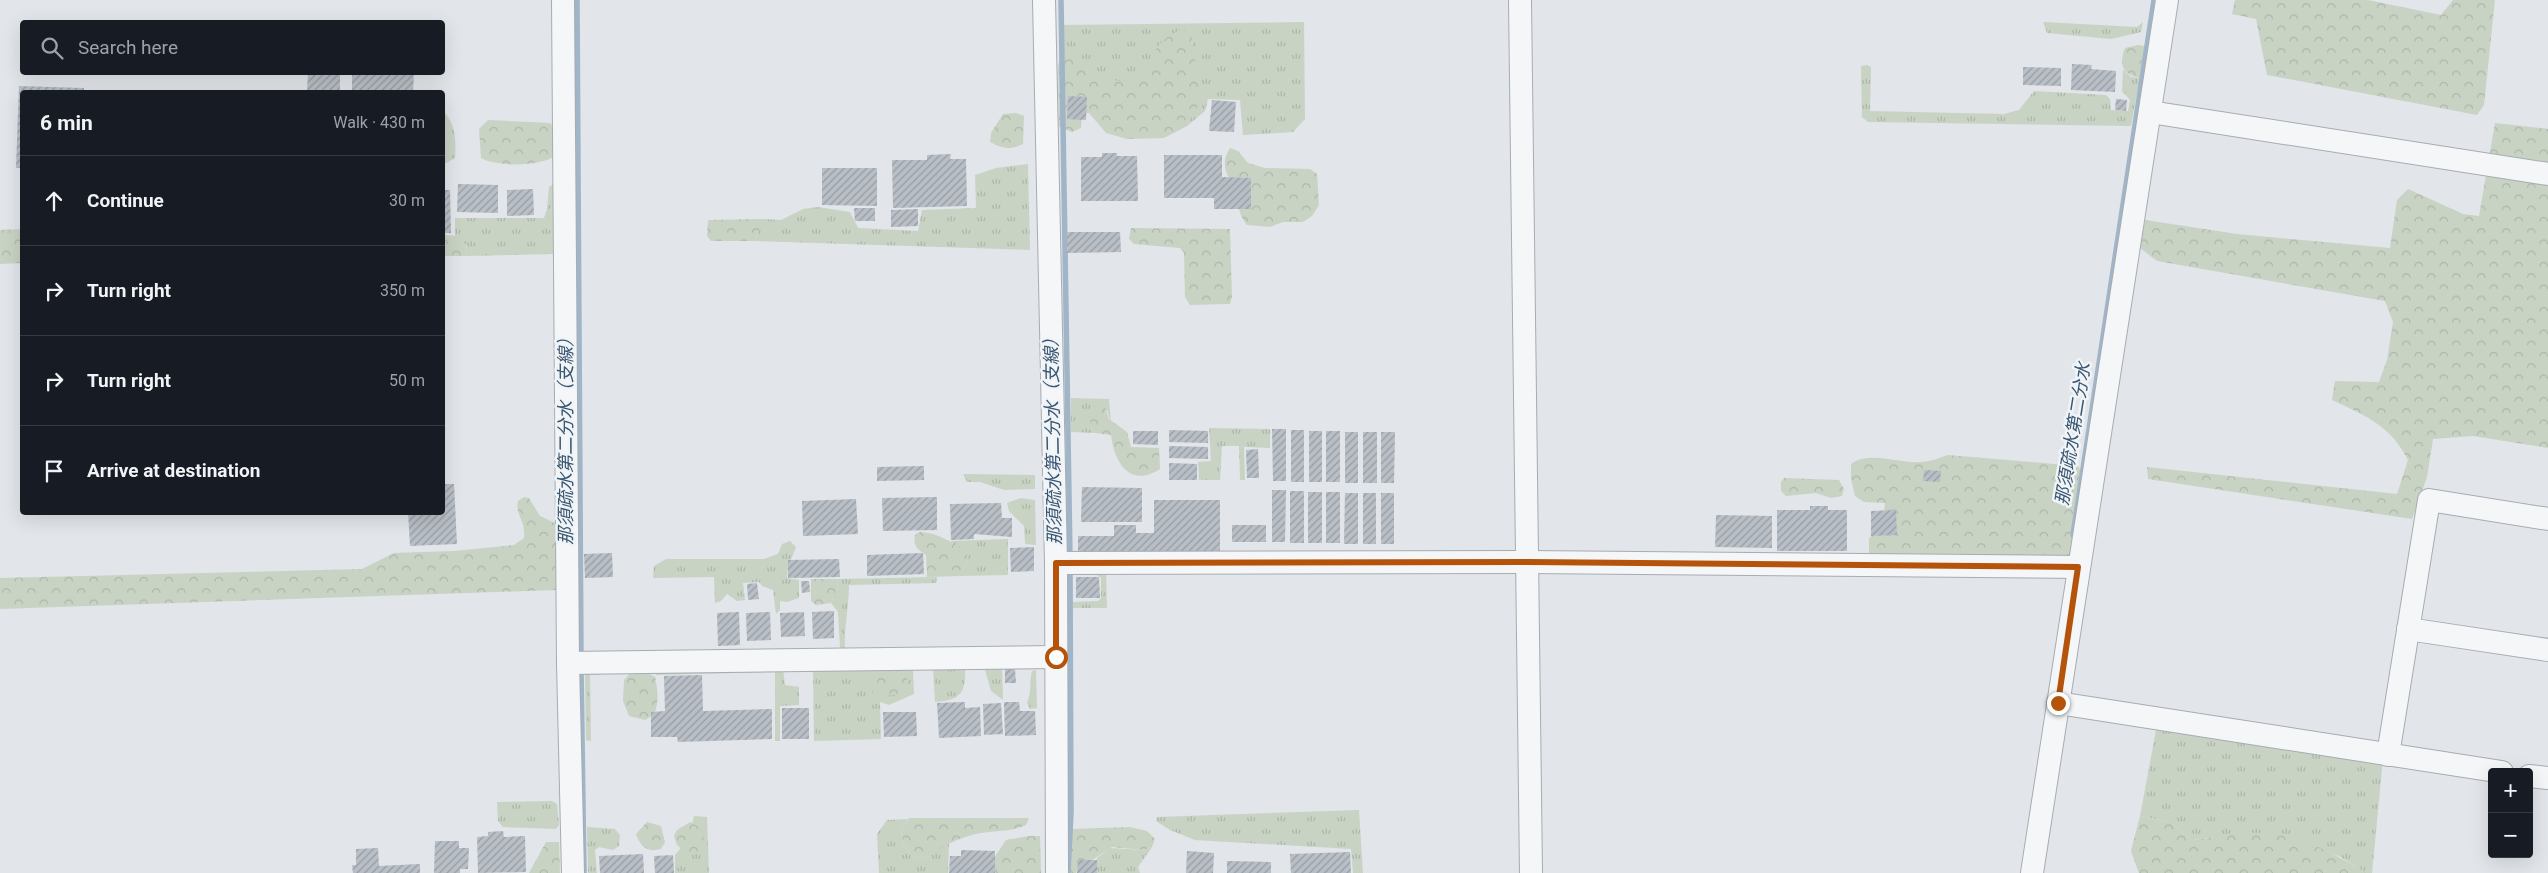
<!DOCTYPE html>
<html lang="en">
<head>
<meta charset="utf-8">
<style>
	:root { --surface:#171b24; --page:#20242c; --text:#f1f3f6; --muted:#9ea1a6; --line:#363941 }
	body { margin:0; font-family:Roboto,"Noto Sans JP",sans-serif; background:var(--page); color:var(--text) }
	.controls { position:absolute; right:15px; bottom:15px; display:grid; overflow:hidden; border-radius:5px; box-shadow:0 5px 20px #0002 }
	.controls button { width:45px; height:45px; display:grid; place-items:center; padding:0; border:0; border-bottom:1px solid var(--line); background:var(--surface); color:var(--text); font:25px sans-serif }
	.stop { position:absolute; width:15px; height:15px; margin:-11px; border:4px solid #b45309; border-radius:50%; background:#fff }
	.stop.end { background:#b45309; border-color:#fff; box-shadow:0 1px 5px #0008 }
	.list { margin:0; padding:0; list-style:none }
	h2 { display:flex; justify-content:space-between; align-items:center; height:65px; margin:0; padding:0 20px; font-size:21px }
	h2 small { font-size:16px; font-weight:400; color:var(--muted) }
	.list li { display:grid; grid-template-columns:32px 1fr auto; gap:15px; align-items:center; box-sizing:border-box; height:90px; padding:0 20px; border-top:1px solid var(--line) }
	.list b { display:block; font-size:19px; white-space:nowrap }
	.list em { font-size:16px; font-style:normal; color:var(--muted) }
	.icon { flex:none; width:28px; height:28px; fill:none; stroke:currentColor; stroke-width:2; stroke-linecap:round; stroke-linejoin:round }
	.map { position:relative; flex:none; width:2548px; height:873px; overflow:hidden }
	.search { position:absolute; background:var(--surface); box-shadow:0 5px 20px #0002; left:20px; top:20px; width:425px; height:55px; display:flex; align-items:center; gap:12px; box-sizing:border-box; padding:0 18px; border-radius:5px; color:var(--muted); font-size:19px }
	.panel { position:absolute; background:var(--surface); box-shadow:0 5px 20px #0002; left:20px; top:90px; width:425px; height:425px; border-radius:5px }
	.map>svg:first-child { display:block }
</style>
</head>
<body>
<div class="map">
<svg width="2548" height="873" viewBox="0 0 2548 873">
	<defs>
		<pattern id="grass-tufts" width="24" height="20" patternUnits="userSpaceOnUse" patternTransform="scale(1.25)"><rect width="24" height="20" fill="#c8d3c4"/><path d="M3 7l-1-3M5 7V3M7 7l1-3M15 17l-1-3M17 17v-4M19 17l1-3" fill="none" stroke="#acb6a9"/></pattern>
		<pattern id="forest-crowns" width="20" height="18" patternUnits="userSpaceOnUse" patternTransform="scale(1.25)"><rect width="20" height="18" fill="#c8d3c4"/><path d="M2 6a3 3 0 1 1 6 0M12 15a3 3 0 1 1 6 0" fill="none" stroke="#acb6a9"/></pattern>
		<pattern id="building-hatch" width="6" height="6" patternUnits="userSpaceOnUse" patternTransform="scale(1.25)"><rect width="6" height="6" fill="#b9bfc6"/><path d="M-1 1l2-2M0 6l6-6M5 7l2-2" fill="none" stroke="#979ca2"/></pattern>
	</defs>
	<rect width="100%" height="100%" fill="#e2e5e9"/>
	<g fill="url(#grass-tufts)">
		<path d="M1304,22L1305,119L1293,132L1243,135L1240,100L1208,99L1205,111L1187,126L1186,81L1064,82L1063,25Z"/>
		<path d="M2043,22L2137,27L2143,22L2141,32L2111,39L2047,33Z"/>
		<path d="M1867,65L1871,67L1870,111L2004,114L2019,110L2034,91L2106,95L2110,99L2111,110L2128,111L2130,100L2122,91L2123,70L2131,77L2140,78L2131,126L1868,122L1862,117L1861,66Z"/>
		<path d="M442,110C456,123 456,140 455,158L443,165Z"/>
		<path d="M1028,164L1030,250L755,241L760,229V219L781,220L803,209L818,207L850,212L858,228L918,231L922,210L976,208L975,175L996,168Z"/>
		<path d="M554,184L557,254L467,256L466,241L455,236V218H544L547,209L549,187Z"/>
		<path d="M1071,398L1109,399L1111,423L1107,410L1091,426L1095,433L1071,432Z"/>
		<path d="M1209,428L1270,429V448L1244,447L1245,480H1240L1239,446H1222L1220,480H1199L1198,462L1211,461Z"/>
		<path d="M963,474L1035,475V489L1004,490L980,482H967Z"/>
		<path d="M1021,498L1035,500L1036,545L1025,544L1024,526L1009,511L1007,503Z"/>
		<path d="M1008,539V575L959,576L968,561L951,541Z"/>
		<path d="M790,541L796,547L788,567L787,578L799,580V598L787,602L780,601V610L776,614L773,590L762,586L759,582L743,583L745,600L737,601L727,594L721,601L715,603L714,577L653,578L654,566L666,559H764L778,554L782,544Z"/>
		<path d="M1106,571L1107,608H1073V602L1098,601L1101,598V578L1097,575L1073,574Z"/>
		<path d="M937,577L936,583L849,585C849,607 844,626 845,648H840L838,612L831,603L838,588L837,579Z"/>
		<path d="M984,666H1002L1003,700L991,691Z"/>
		<path d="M933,667H965C966,693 961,700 935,702Z"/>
		<path d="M783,668L785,685L799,687V705L780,706V741H775V672L656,675L655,669Z"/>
		<path d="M813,670H913L914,694L889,705L880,702L881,739L814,741Z"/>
		<path d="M1036,670L1037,708L1030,709L1027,703C1032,692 1029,682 1032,671Z"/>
		<path d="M599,671V675H590L591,741L586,740L585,673Z"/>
		<path d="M2157,725L2383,759L2372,873H2366L2339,856L2252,833L2192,840L2170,822L2140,816Z"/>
		<path d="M552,801L557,804L559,825L556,829L503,827L498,821L497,802Z"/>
		<path d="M1359,810L1363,873H1353L1351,849L1195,840L1170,830L1156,821L1157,817Z"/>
		<path d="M694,816L707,817L709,873H675V855L689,838Z"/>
		<path d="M908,819L901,831L904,846L913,857L926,858L939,847L949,844L948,873H879L877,834L887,820Z"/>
		<path d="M587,827L615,829L620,835L619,846L613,850L599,847L595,850L597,873H588Z"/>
		<path d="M1152,847L1138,867L1140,873H1097V858L1110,848L1143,850Z"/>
	</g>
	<g fill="url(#forest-crowns)">
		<path d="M2235,0H2368L2441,15L2453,0H2495L2484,105L2477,115L2267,75L2256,19L2232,14Z"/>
		<path d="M1184,29L1192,35L1196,72L1201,90L1200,102L1187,126L1164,138L1127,139L1106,133L1089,113H1082L1081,128L1072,132L1059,127L1058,64L1064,56H1079C1098,78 1112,85 1141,79C1150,57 1159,36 1184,29Z"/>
		<path d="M2138,45L2144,46C2149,57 2148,69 2140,78C2122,75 2119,64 2125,48Z"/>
		<path d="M1016,113L1024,116L1023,144C1011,150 1002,149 990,142L991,133L1003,114Z"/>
		<path d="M488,120L550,123L557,132L556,155C542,167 497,167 481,158L479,129Z"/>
		<path d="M2495,123L2548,129V448L2473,436L2433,439L2427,477L2412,519L2148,479L2147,467L2397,494L2408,460C2390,425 2366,416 2332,400L2335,381L2379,382L2387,360L2393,322L2385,301L2157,261L2140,248L2145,220L2237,234L2390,248L2397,200L2408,189L2463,214L2479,216Z"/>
		<path d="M1230,148L1238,151L1248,163L1265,168L1310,169L1317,174L1319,205L1312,216L1303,222H1283L1270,227L1247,225C1237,212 1240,206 1235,192C1228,175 1219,165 1230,148Z"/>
		<path d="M760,219V229L755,241H711L707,236L708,220Z"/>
		<path d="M1131,228L1230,229L1232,297L1230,304L1190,305L1185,297L1184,253L1180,248L1134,244L1129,239Z"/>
		<path d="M22,229V263L0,264V230Z"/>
		<path d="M443,235L461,236L466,241L467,256H443Z"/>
		<path d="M1103,402L1109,419L1127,432L1131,447L1159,448L1160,469C1129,489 1114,461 1111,435L1095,433L1091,426L1089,410L1094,403Z"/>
		<path d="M1948,455L2078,466L2085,477L2073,558L1869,557V538L1882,528L1885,503L1864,502L1855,496L1851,479V464C1869,450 1900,464 1921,462C1930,462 1939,458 1948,455Z"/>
		<path d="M1784,478L1839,480L1844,489L1842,496L1831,498L1816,493L1786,496L1781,491V482Z"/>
		<path d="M524,497L529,498L540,516L555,523L560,585L556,590L0,609V578L362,569L394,553L454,551L514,545L524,538C526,520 515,516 518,501Z"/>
		<path d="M920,532C939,533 950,542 966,550L968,561L959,576L927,577L926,555C917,549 913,546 915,535Z"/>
		<path d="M811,579H837L838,588L831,603L816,605L811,601Z"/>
		<path d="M633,670L648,673L655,677C658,691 659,702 654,715L645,720L629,716L623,701L624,680Z"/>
		<path d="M877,670H899L905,674L908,684L899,694L880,697L872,693V673Z"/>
		<path d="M2140,816L2170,822L2192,840C2211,838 2231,834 2250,833C2291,831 2333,852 2366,873H2139L2131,851Z"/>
		<path d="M909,818H1029L1026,825C1009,833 993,830 976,834C958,838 940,847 926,858L913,857L904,846L901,831Z"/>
		<path d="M647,822L661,826L665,842L661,849C647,853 640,846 636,834Z"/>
		<path d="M690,822L702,829L705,846L701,852L690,856L677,845L674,836L677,830Z"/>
		<path d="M1130,827L1147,831L1155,839L1152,847L1143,850L1112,847L1077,870L1076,873H1070L1072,829Z"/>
		<path d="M1029,836H1040L1041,873H984L1006,840Z"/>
		<path d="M546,842H559L560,873H529Z"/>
	</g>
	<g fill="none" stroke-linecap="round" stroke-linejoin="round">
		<g stroke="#a0b5c7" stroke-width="5.5">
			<path d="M577,0L581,658"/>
			<path d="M1061,0L1070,558"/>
			<path d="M2073,535L2154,0"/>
			<path d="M581,668L584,873"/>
			<path d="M1068,873L1071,812L1070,568"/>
		</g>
	</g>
	<g fill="url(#building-hatch)">
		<path d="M2072,64L2092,65L2091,69L2116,71L2115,92L2071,90Z"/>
		<path d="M2023,67L2061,68V86L2023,85Z"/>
		<path d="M308,72H340V92H307Z"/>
		<path d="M352,72L414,74L413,92H352Z"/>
		<path d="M19,86L84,88V92H22V168H16Z"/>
		<path d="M1068,96L1087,97L1086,120L1067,119Z"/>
		<path d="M2116,99L2127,100L2126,111L2115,110Z"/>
		<path d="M1212,100L1236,102L1234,132L1209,131Z"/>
		<path d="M1102,153H1117V156H1137L1138,201H1081V157H1102Z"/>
		<path d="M951,154L950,159H966L967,206L893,208L892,160H927V155Z"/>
		<path d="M1164,155H1222V177L1251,178V209H1214V198H1164Z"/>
		<path d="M822,168H877V206L822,205Z"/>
		<path d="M458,184L498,185V213L457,212Z"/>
		<path d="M533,189L534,215L507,216V190Z"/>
		<path d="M442,190H450L451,233H442Z"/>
		<path d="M854,208H875V221H855Z"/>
		<path d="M918,209V226L891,227V210Z"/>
		<path d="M1067,232H1120L1121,252L1067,253Z"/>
		<path d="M1272,429H1286V481H1273Z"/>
		<path d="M1169,430L1208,431V443L1169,442Z"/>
		<rect x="1291" y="430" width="13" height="52"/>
		<path d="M1133,431H1158V445L1133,444Z"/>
		<rect x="1309" y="431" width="13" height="51"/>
		<rect x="1326" y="431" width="14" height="51"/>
		<rect x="1345" y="432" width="13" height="51"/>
		<rect x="1363" y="432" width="14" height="51"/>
		<path d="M1381,432H1395L1394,483H1381Z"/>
		<path d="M1169,446L1208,447V459L1169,458Z"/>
		<path d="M1258,449L1259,478H1247L1246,450Z"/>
		<path d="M1169,463L1197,464V480H1169Z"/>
		<path d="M924,466V480L877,481V467Z"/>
		<path d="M1924,470L1941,471L1940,482L1923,481Z"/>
		<path d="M442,484H454L457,544L410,546L408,512H442Z"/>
		<path d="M1082,487L1142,488V522H1081Z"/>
		<path d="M1272,490H1286L1285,542H1272Z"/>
		<rect x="1290" y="491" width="14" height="52"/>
		<rect x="1308" y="492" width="14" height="51"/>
		<rect x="1326" y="492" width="14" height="51"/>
		<path d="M1345,493H1358V544H1344Z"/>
		<rect x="1363" y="493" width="13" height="51"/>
		<rect x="1381" y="493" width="13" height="51"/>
		<path d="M937,497V530L883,531L882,498Z"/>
		<path d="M856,499L858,534L803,536L802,501Z"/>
		<path d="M1154,500H1220V556L1078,557V536H1114V525H1136V533H1154Z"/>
		<path d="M1001,503L1002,518H1012V537L974,534V539L951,540L950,504Z"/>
		<path d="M1810,506H1828V510H1847V551H1777V510H1810Z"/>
		<path d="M1896,510L1897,535L1871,536V511Z"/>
		<path d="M1716,515L1772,516V548L1715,547Z"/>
		<rect x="1232" y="525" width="34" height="17"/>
		<path d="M1034,547V571L1011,572L1010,548Z"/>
		<path d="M612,553L613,577L585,578L584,554Z"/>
		<path d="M923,553L924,574L867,576V555Z"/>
		<path d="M839,559L840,577L788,578V560Z"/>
		<path d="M1076,577H1099L1100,598H1076Z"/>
		<path d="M801,581H809L810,592L802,593Z"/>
		<path d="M757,583L759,599L748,600L747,584Z"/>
		<path d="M834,611V638L813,639L812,612Z"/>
		<path d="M739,612L740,645L718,646L717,613Z"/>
		<path d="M770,612L771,640L747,641L746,613Z"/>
		<path d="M804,612L805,636L781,637L780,613Z"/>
		<path d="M1005,669H1015L1016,683H1005Z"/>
		<path d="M702,675L703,711L772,709V739L678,742L677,737H651V712L665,711L664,676Z"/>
		<path d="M965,702V708L980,707L981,736L939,738L937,703Z"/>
		<path d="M1004,702H1019L1020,711H1035L1036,735L1005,736Z"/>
		<path d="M1001,703L1003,734L984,735L983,704Z"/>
		<rect x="782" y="708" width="27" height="31"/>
		<path d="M883,712H916L917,736L884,737Z"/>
		<path d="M503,831L504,837L525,836L526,872L478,873L477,837L488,836V832Z"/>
		<path d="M435,841H459V848H469L468,869H460V873H434Z"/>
		<path d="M378,848L379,866L420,864V873H353L352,865H356V849Z"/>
		<path d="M961,850L995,851V873H949L950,856H961Z"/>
		<path d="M1187,851L1214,853L1213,873H1186Z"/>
		<path d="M1350,852L1351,873H1291L1290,854Z"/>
		<path d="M643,854L644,873H600L599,856Z"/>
		<path d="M673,855L674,873H655L654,856Z"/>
		<path d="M1078,860H1097V873H1077Z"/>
		<path d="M1227,861L1271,862V873H1227Z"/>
	</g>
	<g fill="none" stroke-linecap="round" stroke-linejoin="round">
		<g stroke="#a7acb3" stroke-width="24">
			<g id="minor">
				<path d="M563,0L568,663L573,873"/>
				<path d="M1044,0L1056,563L1057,873"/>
				<path d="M1520,0L1531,873"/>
				<path d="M2150,112L2548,174"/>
				<path d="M1056,563L1527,562L2078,567"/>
				<path d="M2408,629L2548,650"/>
				<path d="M568,663L1056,657"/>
				<path d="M2058,703L2502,772"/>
				<path d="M2388,755L2429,500L2548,519"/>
				<path d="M2529,776L2548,778"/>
				<path d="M2032,873L2167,0"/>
			</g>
		</g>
		<use href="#minor" stroke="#f4f6f8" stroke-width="22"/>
	</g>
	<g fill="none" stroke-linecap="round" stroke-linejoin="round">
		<path stroke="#b45309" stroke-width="6" d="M1056,657V563L1527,562L2078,567L2058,703"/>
	</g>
	<g text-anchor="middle" stroke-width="5" stroke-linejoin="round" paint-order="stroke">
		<g font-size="18" font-style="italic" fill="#385571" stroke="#f1f4f7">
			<text transform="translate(2073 434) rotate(-81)" y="6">那須疏水第二分水</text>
			<text transform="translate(566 437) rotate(-90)" y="6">那須疏水第二分水（支線）</text>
			<text transform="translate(1053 437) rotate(-91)" y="6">那須疏水第二分水（支線）</text>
		</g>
	</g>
</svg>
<div class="controls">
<button>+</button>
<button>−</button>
</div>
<div class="stop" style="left:1056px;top:657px"></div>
<div class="stop end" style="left:2058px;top:703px"></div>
<div class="search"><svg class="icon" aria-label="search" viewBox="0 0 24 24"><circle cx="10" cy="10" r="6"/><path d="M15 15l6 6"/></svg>Search here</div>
<section class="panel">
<h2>6 min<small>Walk · 430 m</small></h2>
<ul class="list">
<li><svg class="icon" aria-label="ahead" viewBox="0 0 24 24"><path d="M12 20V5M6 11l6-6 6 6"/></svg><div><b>Continue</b></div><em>30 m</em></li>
<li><svg class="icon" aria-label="right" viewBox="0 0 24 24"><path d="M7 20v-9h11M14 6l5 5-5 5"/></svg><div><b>Turn right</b></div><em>350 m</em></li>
<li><svg class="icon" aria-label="right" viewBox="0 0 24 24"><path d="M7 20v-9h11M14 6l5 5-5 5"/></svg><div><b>Turn right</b></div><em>50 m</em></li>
<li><svg class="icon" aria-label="arrive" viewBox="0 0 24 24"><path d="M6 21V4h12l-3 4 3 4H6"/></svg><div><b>Arrive at destination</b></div></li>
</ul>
</section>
</div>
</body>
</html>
